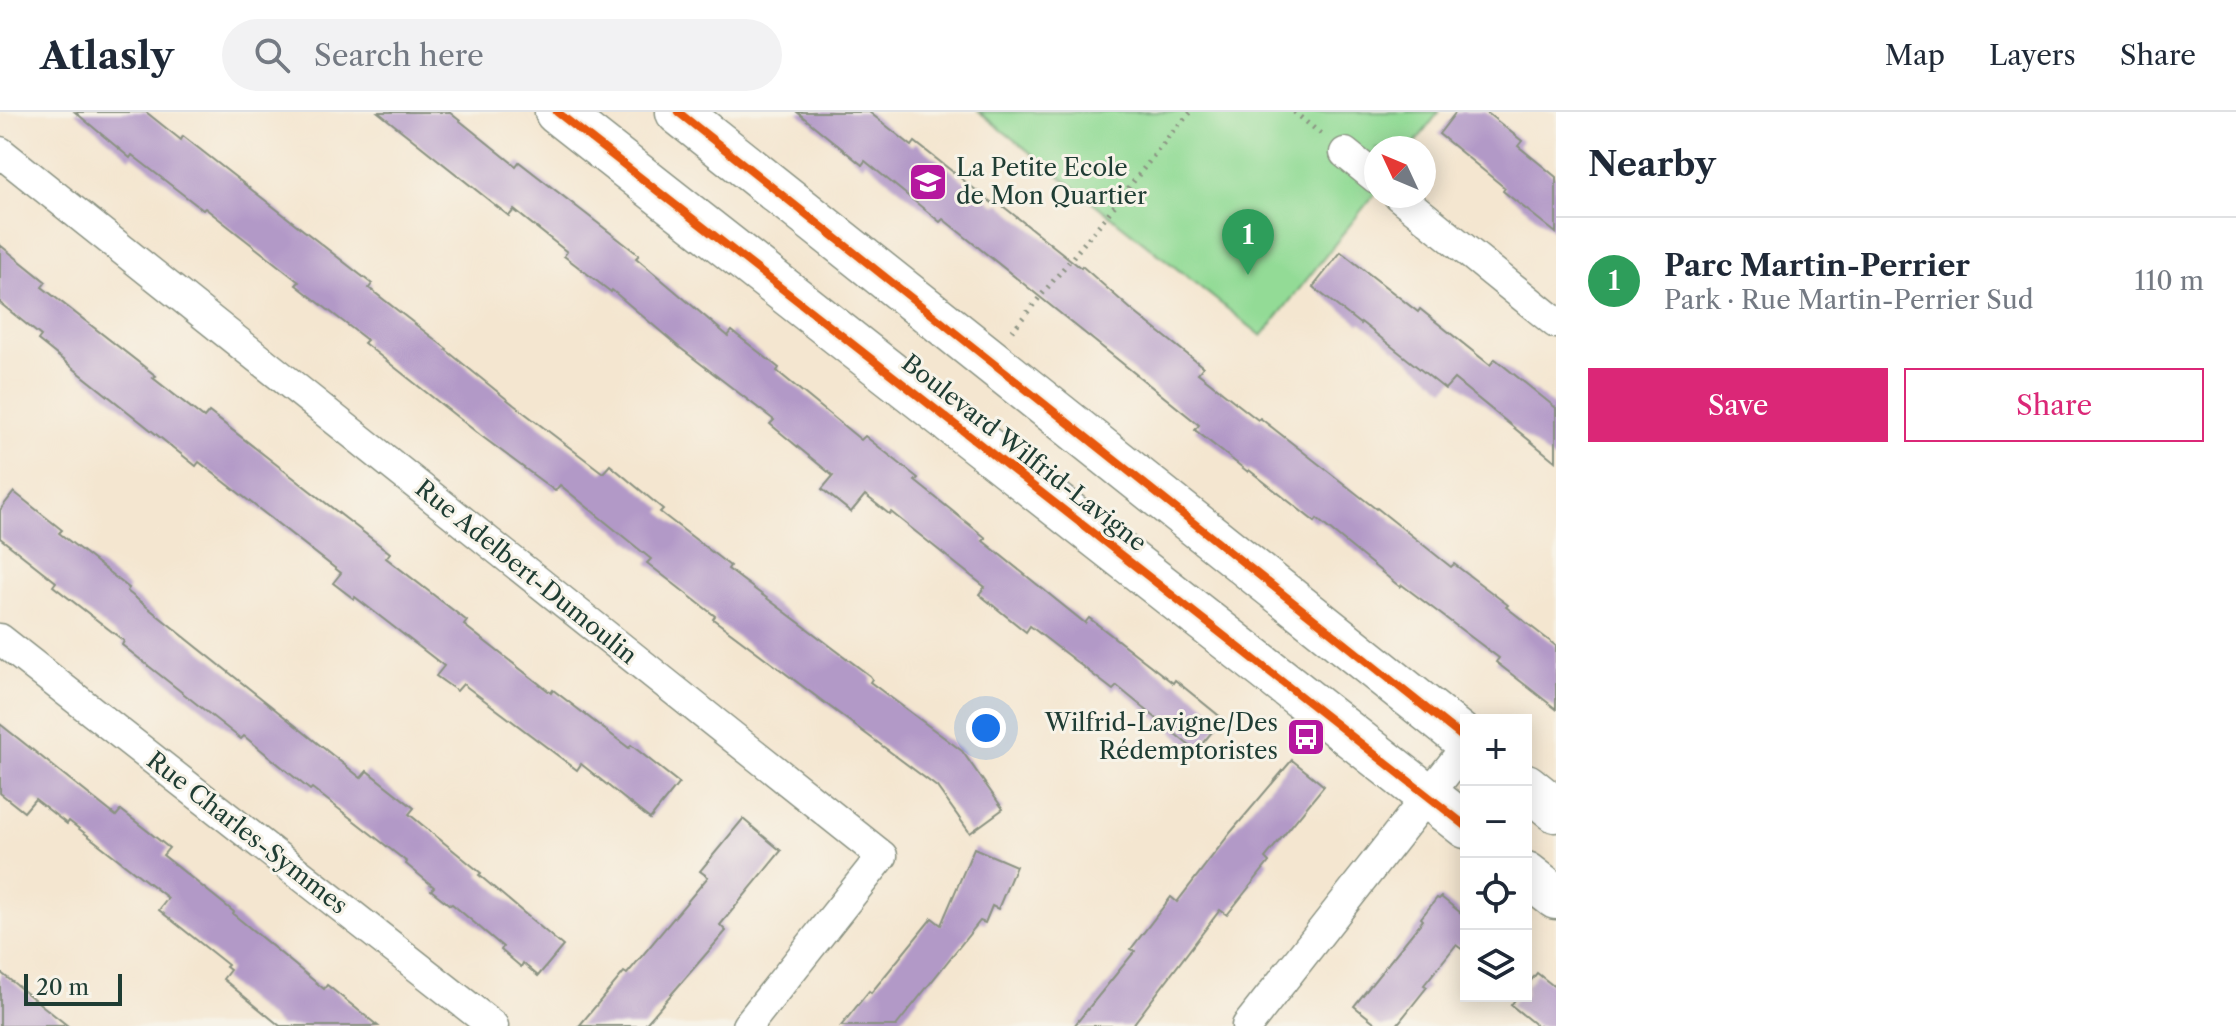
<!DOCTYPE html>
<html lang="en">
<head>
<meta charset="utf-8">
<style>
	:root { --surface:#fff; --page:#f2f2f3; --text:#1f2937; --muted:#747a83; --line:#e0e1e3; --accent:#db2777 }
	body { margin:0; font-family:"Libre Caslon Text",serif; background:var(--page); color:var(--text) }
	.controls { position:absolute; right:24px; bottom:24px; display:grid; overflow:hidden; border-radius:0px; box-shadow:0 4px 20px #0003 }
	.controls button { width:72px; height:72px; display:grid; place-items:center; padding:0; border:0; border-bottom:2px solid var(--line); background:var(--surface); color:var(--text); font:40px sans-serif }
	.compass { position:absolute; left:1364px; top:24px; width:72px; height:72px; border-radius:50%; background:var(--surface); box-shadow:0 4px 20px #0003; rotate:314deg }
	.scale { position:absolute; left:24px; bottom:20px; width:98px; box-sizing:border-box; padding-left:8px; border:4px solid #1f3d34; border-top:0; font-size:22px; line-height:28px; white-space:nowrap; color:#1f3d34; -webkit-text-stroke:6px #f7f3e8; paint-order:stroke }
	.you { position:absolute; left:986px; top:616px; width:28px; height:28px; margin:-20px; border:6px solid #fff; border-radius:50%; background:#1a73e8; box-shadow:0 0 0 12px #1a73e833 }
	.badge { display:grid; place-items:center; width:52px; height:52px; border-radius:50%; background:var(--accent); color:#fff; font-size:26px; font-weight:700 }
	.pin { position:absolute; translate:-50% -66px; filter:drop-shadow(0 2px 4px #0008) }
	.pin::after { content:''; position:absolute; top:42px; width:28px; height:24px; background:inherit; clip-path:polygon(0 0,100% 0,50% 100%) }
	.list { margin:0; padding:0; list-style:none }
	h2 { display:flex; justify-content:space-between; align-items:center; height:104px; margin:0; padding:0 32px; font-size:34px }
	h2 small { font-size:26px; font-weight:400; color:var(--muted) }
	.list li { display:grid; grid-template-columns:52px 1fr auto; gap:24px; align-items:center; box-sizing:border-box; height:128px; padding:0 32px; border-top:2px solid var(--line) }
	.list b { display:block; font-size:30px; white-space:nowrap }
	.list p { margin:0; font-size:26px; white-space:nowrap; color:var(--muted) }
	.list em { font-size:26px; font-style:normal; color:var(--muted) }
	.actions { display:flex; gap:16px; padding:24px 32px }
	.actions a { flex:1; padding:18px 0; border:2px solid var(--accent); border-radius:0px; text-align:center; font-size:28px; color:var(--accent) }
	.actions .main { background:var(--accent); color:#fff }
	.icon { flex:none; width:44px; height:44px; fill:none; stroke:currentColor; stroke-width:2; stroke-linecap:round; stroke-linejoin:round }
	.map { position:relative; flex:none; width:1556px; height:914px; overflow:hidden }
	header { display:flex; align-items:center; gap:48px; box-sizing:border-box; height:112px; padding:0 40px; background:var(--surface); border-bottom:2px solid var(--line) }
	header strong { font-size:38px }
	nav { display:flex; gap:44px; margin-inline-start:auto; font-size:28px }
	.search { width:560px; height:72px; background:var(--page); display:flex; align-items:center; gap:20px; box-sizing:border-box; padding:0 28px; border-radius:44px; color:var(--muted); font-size:30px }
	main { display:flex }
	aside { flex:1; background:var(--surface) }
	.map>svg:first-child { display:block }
</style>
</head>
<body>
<header>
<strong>Atlasly</strong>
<div class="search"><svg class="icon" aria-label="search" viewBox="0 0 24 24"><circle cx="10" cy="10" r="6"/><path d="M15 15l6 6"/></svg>Search here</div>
<nav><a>Map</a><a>Layers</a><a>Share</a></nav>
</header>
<main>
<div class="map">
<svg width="1556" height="914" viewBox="0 0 1556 914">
	<rect width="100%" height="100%" fill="#f7f3e8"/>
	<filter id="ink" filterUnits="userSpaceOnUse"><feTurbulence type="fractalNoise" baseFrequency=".0125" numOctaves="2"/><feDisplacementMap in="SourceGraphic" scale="16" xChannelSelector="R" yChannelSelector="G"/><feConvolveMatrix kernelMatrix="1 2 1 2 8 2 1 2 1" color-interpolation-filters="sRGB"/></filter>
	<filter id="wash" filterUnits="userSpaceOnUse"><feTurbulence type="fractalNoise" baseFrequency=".006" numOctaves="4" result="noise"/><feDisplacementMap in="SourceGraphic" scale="32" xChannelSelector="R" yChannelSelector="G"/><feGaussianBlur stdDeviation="1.8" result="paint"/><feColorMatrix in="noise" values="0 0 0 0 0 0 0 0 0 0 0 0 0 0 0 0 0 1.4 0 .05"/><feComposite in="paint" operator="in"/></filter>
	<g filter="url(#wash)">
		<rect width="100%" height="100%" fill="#f4e6d0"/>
		<path fill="#93db96" stroke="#598c65" stroke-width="2" d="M979,0H1439L1411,36H1376V80L1262,224Z"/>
		<g id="blocks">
			<g fill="#b299c7">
				<path d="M75,0H146L181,28L183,24L372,172L369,176L447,237L446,238L514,293L603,361L610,353L663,397L660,400L730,454L728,457L870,564L872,567L870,570L962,639L1003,697L970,721L937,675L713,507L715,504L647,451L651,447L560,373L555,379L480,323L364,231L367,228L296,173L299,170L205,96L203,98L132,43L130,46Z"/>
				<path d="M378,0H449L516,54L519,50L639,143L636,146L728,224L732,219L779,256L777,259L861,328L865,324L918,366L915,369L986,426L983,429L1085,511L1089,506L1173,571L1175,568L1223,607L1196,639L1117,574L1113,578L1030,514L1026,520L979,482L985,475L891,400L889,402L865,383L851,400L822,377L833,364L770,312L774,308L679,235L612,178L611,180L564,144L567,140L514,98L509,104Z"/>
				<path d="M797,0H869L912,34L915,30L996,94L999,91L1081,156L1082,154L1133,199L1203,255L1198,261L1258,308L1260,306L1376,397L1377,396L1451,455L1454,452L1508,493L1506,495L1556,534V597L1496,550L1499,546L1402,473L1400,475L1317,407L1315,410L1249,358L1248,360L1195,318L1199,313L943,107L940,110L865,49L862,53Z"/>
				<path d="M1456,0H1486L1522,29L1518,34L1556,65V121L1503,79L1505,76L1439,22Z"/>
				<path d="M0,133L46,170L42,175L156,264L153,266L204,306L209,300L390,441L386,446L467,509L464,513L551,581L553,578L629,636L631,633L679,671L650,707L581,652L577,658L463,572L457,579L436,564L444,554L355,485L354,487L333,471L341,461L199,350L196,354L38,228L41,224L0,191Z"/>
				<path d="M1341,140L1418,200L1420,197L1490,253L1495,247L1556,296V350L1454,267L1445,277L1361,210L1360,212L1313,175Z"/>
				<path d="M14,380L62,418L59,421L129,476L127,479L361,666L367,659L414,696L409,702L481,761L479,763L563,834L538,864L523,851L521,855L501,838L503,835L452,792L450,793L431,778L434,775L406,752L407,750L312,676L310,678L244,624L241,627L122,533L124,529L53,474L56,470L0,426V398Z"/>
				<path d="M0,612L116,704L121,698L169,736L163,743L234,800L233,802L324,877L327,873L378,914H280L223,867L230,858L226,855L228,853L159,798L168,786L69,709L67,712L35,687L24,700L0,681Z"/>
				<path d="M1292,648L1324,674L1265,746L1269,750L1227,803L1220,798L1132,914H1074L1135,839L1131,837L1171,785L1177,790L1231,720Z"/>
				<path d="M743,707L781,739L720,813L726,819L644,914H579L624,860L627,862L708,765L700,759Z"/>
				<path d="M974,736L1016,754L998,797L992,794L985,811L980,809L896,914H841L869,879L871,881L932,806L941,813Z"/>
				<path d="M1441,785L1466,805V840L1456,833L1424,873L1427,875L1396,914H1379L1354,894L1423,808L1421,806L1437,786L1439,787Z"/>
				<path d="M0,860L68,914H0Z"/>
				<path d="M1537,861L1556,876V914H1537L1511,893L1518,884H1526V875Z"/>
			</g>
		</g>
	</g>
	<g filter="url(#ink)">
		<use href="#blocks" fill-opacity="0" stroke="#8a9282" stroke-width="2"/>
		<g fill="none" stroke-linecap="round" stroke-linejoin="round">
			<g stroke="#8a9282" stroke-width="33">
				<g id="minor">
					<path d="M0,40L882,744L747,914"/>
					<path d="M1345,41L1376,66"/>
					<path d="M1399,84L1556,211"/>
					<path d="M0,527L493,914"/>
					<path d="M1247,914L1466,635"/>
				</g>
			</g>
			<g stroke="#8a9282" stroke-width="47">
				<g id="secondary">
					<path d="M557,0L1466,714"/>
					<path d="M678,0L1466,628"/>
					<path d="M1526,674L1556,698"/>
					<path d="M1526,762L1556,785"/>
				</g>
			</g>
			<g stroke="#8a9282" stroke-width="5" stroke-dasharray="2 6" stroke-linecap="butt">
				<path d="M1294,0L1321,22"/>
				<path d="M1012,219L1108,102L1173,19L1191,0"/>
			</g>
			<use href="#minor" stroke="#fff" stroke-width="30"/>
			<use href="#secondary" stroke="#fff" stroke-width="44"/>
			<g stroke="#f7f3e8" stroke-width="13">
				<g id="cycleway">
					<path d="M557,0L1466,714"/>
					<path d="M678,0L1466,628"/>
				</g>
			</g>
			<use href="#cycleway" stroke="#e8590c" stroke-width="8"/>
		</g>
	</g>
	<defs>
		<g id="school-square" transform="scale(2)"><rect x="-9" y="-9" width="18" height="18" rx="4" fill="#b5179e" stroke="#f7f3e8"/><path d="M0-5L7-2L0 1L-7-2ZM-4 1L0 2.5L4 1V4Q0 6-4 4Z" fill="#fff"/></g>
		<g id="bus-square" transform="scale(2)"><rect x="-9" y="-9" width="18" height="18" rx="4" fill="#b5179e" stroke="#f7f3e8"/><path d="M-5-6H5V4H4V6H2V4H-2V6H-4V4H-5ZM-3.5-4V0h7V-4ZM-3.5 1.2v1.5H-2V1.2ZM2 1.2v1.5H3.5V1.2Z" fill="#fff"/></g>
	</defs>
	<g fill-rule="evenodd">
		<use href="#school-square" x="928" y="70"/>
		<use href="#bus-square" x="1306" y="625"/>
	</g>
	<g text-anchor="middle" stroke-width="6" stroke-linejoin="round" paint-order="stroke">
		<g font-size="24" fill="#1f3d34" stroke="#f7f3e8" text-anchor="start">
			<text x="956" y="64">La Petite Ecole<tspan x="956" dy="28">de Mon Quartier</tspan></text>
			<text x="1278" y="619" text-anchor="end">Wilfrid-Lavigne/Des<tspan x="1278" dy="28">Rédemptoristes</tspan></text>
		</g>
		<g font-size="24" fill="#1f3d34" stroke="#f7f3e8">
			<text transform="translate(1024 341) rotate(38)" y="8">Boulevard Wilfrid-Lavigne</text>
			<text transform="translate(526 460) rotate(39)" y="8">Rue Adelbert-Dumoulin</text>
			<text transform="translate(247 721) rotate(38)" y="8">Rue Charles-Symmes</text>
		</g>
	</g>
</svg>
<div class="controls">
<button>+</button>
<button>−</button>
<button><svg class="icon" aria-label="locate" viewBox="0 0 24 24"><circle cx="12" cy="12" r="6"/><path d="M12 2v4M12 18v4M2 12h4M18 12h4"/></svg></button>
<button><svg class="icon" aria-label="layers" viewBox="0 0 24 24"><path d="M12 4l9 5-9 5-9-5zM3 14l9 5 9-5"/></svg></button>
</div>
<svg class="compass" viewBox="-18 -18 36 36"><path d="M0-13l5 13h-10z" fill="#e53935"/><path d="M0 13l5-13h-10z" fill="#747a83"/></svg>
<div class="scale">20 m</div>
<div class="you"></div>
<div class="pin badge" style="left:1248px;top:163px;background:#2e9e5b">1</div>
</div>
<aside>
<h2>Nearby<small></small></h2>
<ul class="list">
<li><span class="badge" style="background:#2e9e5b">1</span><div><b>Parc Martin-Perrier</b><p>Park · Rue Martin-Perrier Sud</p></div><em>110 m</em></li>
</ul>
<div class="actions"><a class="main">Save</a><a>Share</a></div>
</aside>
</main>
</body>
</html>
